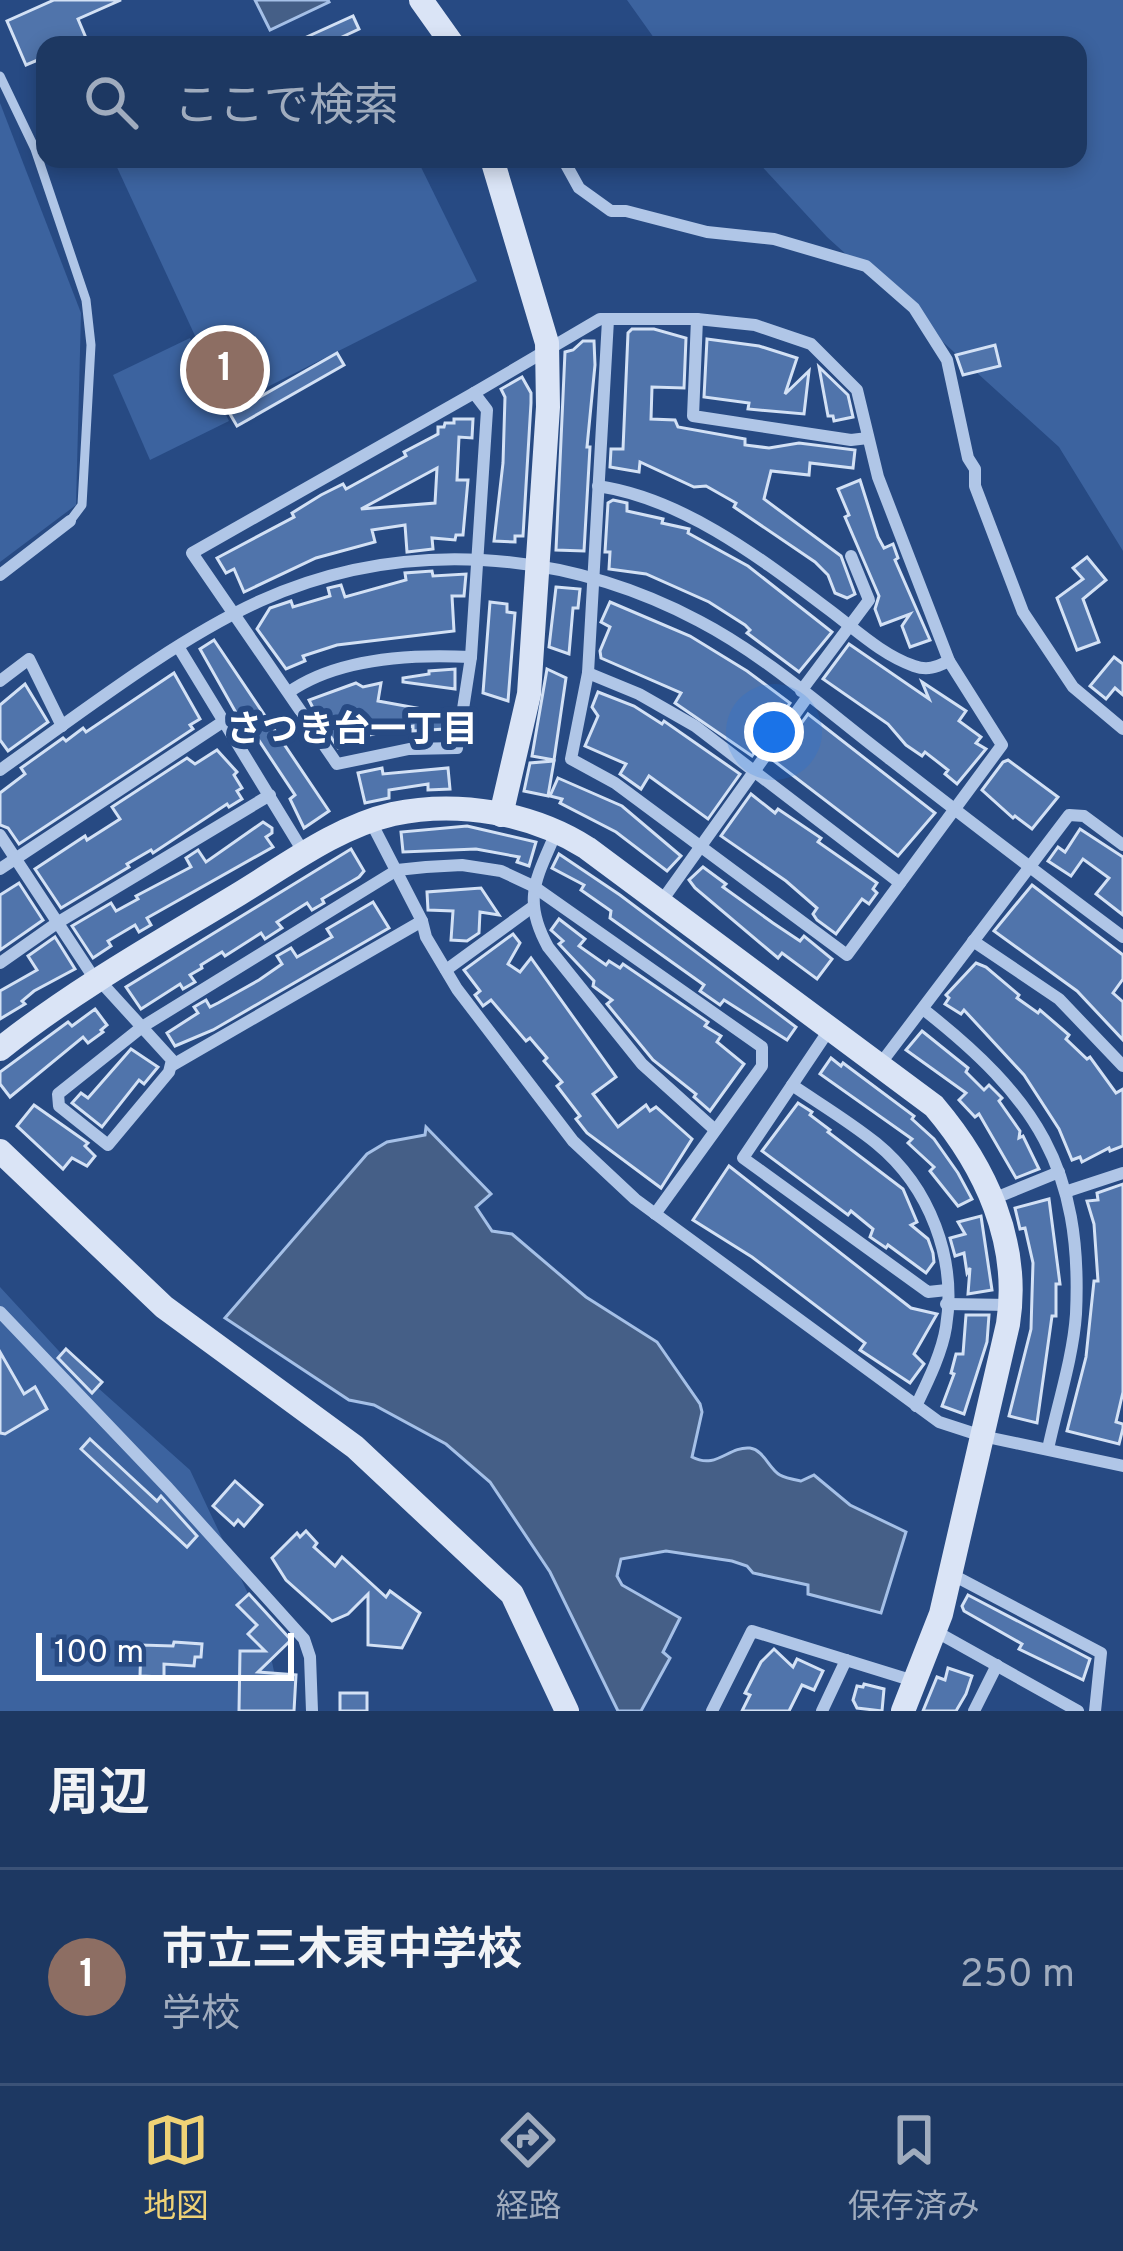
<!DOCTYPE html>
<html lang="ja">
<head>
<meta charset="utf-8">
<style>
	:root { --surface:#1d3862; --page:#2a436b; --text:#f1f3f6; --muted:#a0acbe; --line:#3b5277; --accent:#efd276 }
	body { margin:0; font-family:Overpass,"Noto Sans JP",sans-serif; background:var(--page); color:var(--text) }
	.scale { position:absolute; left:36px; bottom:30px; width:258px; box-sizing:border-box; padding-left:12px; border:6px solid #fff; border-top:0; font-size:33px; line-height:42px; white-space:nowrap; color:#fff; -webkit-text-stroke:9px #274a83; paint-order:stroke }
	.you { position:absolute; left:774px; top:732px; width:42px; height:42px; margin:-30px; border:9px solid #fff; border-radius:50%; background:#1a73e8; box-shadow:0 0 0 18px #1a73e833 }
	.badge { display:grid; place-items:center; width:78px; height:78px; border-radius:50%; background:var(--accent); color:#fff; font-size:39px; font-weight:700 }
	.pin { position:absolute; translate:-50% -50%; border:6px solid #fff; box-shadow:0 3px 12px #0006 }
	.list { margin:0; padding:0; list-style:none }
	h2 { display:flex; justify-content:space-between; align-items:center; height:156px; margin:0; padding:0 48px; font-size:51px }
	h2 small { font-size:39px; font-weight:400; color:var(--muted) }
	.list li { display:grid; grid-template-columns:78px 1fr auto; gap:36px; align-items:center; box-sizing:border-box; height:216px; padding:0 48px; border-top:3px solid var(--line) }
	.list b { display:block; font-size:45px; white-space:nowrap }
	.list p { margin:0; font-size:39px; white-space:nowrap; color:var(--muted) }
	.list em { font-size:39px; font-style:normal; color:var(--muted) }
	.icon { flex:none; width:66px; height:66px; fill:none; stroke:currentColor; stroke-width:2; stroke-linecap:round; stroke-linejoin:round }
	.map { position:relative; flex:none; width:1123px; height:1711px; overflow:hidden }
	.search { position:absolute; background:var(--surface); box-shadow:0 6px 18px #0003; left:36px; right:36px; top:36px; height:132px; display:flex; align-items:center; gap:30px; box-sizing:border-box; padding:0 42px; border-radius:24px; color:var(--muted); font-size:45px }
	.sheet { height:372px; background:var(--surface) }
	nav { display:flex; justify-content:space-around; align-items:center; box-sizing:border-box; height:168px; border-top:3px solid var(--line); background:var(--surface); font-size:33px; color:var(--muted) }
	nav a { display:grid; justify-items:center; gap:6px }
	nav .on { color:var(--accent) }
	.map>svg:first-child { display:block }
</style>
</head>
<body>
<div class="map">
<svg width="1123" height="1711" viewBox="0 0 1123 1711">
	<rect width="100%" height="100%" fill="#274a83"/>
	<g fill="#3c639f">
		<path d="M627,0H1123V551L1059,447L827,237L755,159H1078V45H659Z"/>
		<path d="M0,103L81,313L76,505L0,562Z"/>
		<path d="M124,159H417L477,281L228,407L115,163Z"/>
		<path d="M190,338L229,421L150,460L113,375Z"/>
		<path d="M0,1287L69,1362L190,1470L266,1632L282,1711H0Z"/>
	</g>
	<g fill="#455f87" stroke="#a5c0e7" stroke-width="3">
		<path d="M255,0H328L329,2L270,30Z"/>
		<path d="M426,1127L491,1194L476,1207L492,1231L512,1234L586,1297L657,1342L700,1404L702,1412L692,1457C717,1470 728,1446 750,1448C764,1450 769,1469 780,1475C785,1478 796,1480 801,1481L814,1475L850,1505L906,1532L881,1613L808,1594V1585L753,1573L747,1566L732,1561L666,1551L621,1559L617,1576L622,1585L680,1618L663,1652L670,1658L641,1711H618L550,1572L490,1482L446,1444L374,1405L349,1400L225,1318L367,1154L387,1142L425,1135Z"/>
	</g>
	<g fill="#5074ab" stroke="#d3e1f5" stroke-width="3" fill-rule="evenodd">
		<path d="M54,0H121L78,19L89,45H45V57L26,65L7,21Z"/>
		<path d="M353,16L359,29L325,45H289Z"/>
		<path d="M632,329H654L686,338L684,388L652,387L651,419L675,420L678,427L745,439V445L769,448L799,443L855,450L853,468L810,463L809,475L771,471L764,499L841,556L855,594L847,598L835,593L828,575L815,562L734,507L736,503L706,486L694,487L640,462L639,472L610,467L611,449H623L628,333Z"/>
		<path d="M707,339L759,346L797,358L785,394L809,371L804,414L748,409L749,403L704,397Z"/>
		<path d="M583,341H594L595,365L587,447H590L584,551L556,550L565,352L573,350Z"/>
		<path d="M995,345L1000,366L963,375L956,355Z"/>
		<path d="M337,353L344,365L237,426L230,414Z"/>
		<path d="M819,367L848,395L853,417L834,421L833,416H828Z"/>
		<path d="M522,377L531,393V403L523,536H515V542L494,541L503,463L505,397L501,389Z"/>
		<path d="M454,419H473L472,438L459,437L457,480H468L463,535H456L455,540L432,538L433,549L407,552L405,525L372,530L375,542L316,558L244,592L234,569L226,573L217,558L294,517L292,513L321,495L343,484L346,489L406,456L404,452L438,434V427H444L445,423H454ZM437,468L435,503L361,509Z"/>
		<path d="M860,480L878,537L884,548L893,544L898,558L895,560L930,640L910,647L902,626L910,614L881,625L875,609L879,596L845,517L849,515L838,489Z"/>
		<path d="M613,500L627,503V511L663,519L662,523L689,529L688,533L748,566L832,632L799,672L747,633L750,630L745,625L709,602L646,574L609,569L610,552H605L608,503Z"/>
		<path d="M1087,557L1106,580L1083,599L1099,642L1077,650L1057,598L1083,579L1073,568Z"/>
		<path d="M432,571L433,576L466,574L464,596H452L454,631L337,645L303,656L305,661L286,669L257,629L270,608L291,601L293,607L330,596L328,588L341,585L345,597L406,580L405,573Z"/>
		<path d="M556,587L580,589L578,608H573L569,654L549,647Z"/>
		<path d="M490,602L507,604V612L515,613L508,701L483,693Z"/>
		<path d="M610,602L690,636L747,671L790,703L752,756L675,703L681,693L601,658L600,651L610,627L601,622Z"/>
		<path d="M214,640L329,811L304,828L290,799L295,795L248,724L244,727L200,649Z"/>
		<path d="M849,644L929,699L922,682L966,711L959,721L981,737L976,743L986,749L957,784L945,774L948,770L925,752L922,756L906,745L888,724L823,679Z"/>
		<path d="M1114,657L1123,664V695L1115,688L1106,699L1090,686Z"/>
		<path d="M455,669V689L403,682V678L429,674V671Z"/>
		<path d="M547,669L566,678L554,760L532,756Z"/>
		<path d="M174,673L200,719L190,725L193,729L19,844L8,828L0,825V793L25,774L21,768L63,738L66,741L83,728L86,732Z"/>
		<path d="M356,683L363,687L381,683L378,701L444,713L445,729L413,731V726L381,732L362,737L363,742L338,748L329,734L325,716L318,718L309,700Z"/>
		<path d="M25,684L48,722L8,751L0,740V705Z"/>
		<path d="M598,692L634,706L662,724L664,721L740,774L708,819L649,776L641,789L620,774L626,764L585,746L598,716L592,707Z"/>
		<path d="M808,714L935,813L898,856L774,761Z"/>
		<path d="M217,750L237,772L234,775L242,788L237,791L242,799L229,807L227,804L153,853L151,850L127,864L129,867L61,908L35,869L85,836L87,840L120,819L112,807L187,758L195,764Z"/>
		<path d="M1008,760L1058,797L1032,829L1015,816L1013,818L982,790L1003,762Z"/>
		<path d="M554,761L548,796L524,791L530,763Z"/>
		<path d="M382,768L383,774L448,768L450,789L428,790V784L389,790V798L365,803L358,773Z"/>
		<path d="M558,778L622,806L681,856L667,871L616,832L560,803L562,799L550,796Z"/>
		<path d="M751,794L775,813L778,809L821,838L818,842L877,883L873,889L877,893L869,904L862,899L836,934L817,920L813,914L817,908L786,881L721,836Z"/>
		<path d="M263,822L272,828V833L266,837L273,847L147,918L151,925L139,932L135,925L108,941L111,946L93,958L72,926L111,903L116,911L138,899L136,896L191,867L186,858L198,850L206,862Z"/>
		<path d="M467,826L536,842L529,866L517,862L519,857L476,849L403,852L401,832Z"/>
		<path d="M1080,829L1123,857V915L1096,894L1109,878L1083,859L1071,876L1048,861L1058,847L1065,852Z"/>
		<path d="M351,849L364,871L359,877L322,899L324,903L312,910L307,903L277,922L282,928L265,939L261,933L225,956L222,952L201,965L202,968L190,975L195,982L183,989L180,984L141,1009L126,987Z"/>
		<path d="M559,854L620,895L796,1027L787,1040L724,1000L720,1005L700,991L704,985L610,918L611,911L581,890L584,885L552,868Z"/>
		<path d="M703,867L726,884L723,887L773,923L800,941L804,936L832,959L817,979L782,953L778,958L695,888L689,880Z"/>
		<path d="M19,883L43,920L0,950V895Z"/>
		<path d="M1032,885L1123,955V979L1113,993L1123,1002V1040L1077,991L994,931Z"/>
		<path d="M481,888L499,915L480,912L479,933L467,941L451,940L453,911L428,910L427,892Z"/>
		<path d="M373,902L389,928L213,1030L175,1046L167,1033L198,1013L194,1007L206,1000L210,1007L218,1003L259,980L282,964L277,956L291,948L297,957L332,937L327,929Z"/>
		<path d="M559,919L585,939L579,946L606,965L609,961L620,968L623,964L708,1022L705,1026L721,1036L717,1042L744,1064L710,1111L694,1097L696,1094L653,1060L607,1004L612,1000L593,986L594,981L559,944L563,941L551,930Z"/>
		<path d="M513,934L520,943L508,964L520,972L531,958L616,1077L593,1094L618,1127L646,1105L650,1111L656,1107L692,1139L661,1188L587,1133L576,1119L580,1116L557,1086L562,1082L544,1061L547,1058L530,1038L526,1041L491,1000L483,1006L475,995L480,991L464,970Z"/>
		<path d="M55,937L75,969L34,991L22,1001L25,1004L0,1019V991L37,970L28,956Z"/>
		<path d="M976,963L986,967L1019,995L1017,998L1038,1013L1040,1010L1069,1035L1066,1039L1087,1059L1090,1057L1116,1093L1123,1089V1146L1110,1151L1109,1148L1082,1162L1080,1157L1072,1160L1059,1129L1024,1075L964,1010L961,1014L945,1004L949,998L946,995Z"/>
		<path d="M95,1009L107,1025L101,1030L103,1032L88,1043L83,1037L10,1097L0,1084V1072L68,1022L72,1026Z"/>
		<path d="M922,1031L968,1068L966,1072L984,1090L989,1085L1002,1098L999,1101L1020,1131L1019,1138L1023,1136L1039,1169L1016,1178L979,1114L975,1117L959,1100L966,1093L906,1050Z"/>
		<path d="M131,1049L158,1067L144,1084L139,1080L102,1127L72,1103L81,1093L88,1098Z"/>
		<path d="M831,1058L841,1066L843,1063L914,1116L912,1119L934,1139L958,1173L972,1199L958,1206L930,1171L934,1167L908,1143L912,1139L820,1074Z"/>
		<path d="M798,1103L812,1112L810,1115L830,1130L828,1132L903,1189L917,1222L911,1225L928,1239L933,1253L934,1262L926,1273L888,1245L886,1248L870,1237L873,1229L851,1211L848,1215L762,1151Z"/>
		<path d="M34,1105L88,1143L85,1146L95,1156L87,1166L72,1158L63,1169L17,1126Z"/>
		<path d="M729,1166L911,1308L937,1314L914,1354L924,1364L910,1383L860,1350L865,1343L752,1257L693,1220Z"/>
		<path d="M1123,1184V1392L1116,1422L1123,1424V1428L1119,1444L1067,1431L1086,1357L1094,1281H1098L1094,1224L1087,1201L1098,1200L1097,1193Z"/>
		<path d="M1049,1199L1060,1284H1056V1316H1052L1037,1423L1009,1416L1031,1329L1032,1295L1033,1263L1025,1228L1020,1229L1015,1208Z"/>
		<path d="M981,1216L992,1290L968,1294L970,1268L967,1273L964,1253L955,1256L950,1238L965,1234L958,1222Z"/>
		<path d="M966,1315H989L987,1342L964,1414L942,1406L954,1374L951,1373L956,1354H963Z"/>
		<path d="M66,1349L102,1382L92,1393L58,1358Z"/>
		<path d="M0,1352L24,1394L35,1387L47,1409L5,1434L0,1433Z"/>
		<path d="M90,1439L157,1501L161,1496L197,1536L187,1547L81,1449Z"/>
		<path d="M235,1481L262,1505L244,1526L238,1520L234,1525L213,1506Z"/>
		<path d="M306,1531L317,1543L314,1547L335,1566L342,1557L386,1597L390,1591L420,1613L402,1648L368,1645V1594L348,1614L332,1621L286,1580L272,1558L297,1533L300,1537Z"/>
		<path d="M249,1594L291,1640L258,1672L296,1675L294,1711H239L240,1651H265L248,1634L257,1625L237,1605Z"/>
		<path d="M968,1595L1090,1659L1083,1680L1019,1649L1022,1644L964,1611L962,1606Z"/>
		<path d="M174,1642L202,1644L201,1657H195L194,1666L164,1664V1677L140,1676L141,1645L173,1646Z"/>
		<path d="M774,1649L793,1667L797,1659L823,1671L814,1690L802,1685L789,1711H742L750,1695L745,1693L761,1662Z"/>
		<path d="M948,1668L972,1676L966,1694L956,1711H923L937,1677L945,1680Z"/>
		<path d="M864,1684L884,1689L882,1711L857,1708L853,1700L857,1686L863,1687Z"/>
		<rect x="340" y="1693" width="27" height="18"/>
	</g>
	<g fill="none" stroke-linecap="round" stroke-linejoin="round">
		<path stroke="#b0c6e7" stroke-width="9" d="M0,76L35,149L86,300L91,345L82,505L70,521"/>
		<g stroke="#b0c6e7" stroke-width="12">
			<path d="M563,159L579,188L611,211H626L707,232L774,239L866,266L914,308L947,360L968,458L975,469V486L1023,612L1073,687L1123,729"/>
			<path d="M697,319L693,416L851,440L868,438"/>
			<path d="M474,393L600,319H697L755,325L811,344L857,390L878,477L949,661L1002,745L847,955L615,783L571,759L588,673L608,320"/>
			<path d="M474,393L487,410L471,657L457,748L409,749L337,764L192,553Z"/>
			<path d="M598,486C684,499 760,558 828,609C855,629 882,655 914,666C928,671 936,667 949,661"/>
			<path d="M0,575L70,521"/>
			<path d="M179,648L304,853"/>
			<path d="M588,673L639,694L695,726L900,883"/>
			<path d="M0,681L29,659L62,726"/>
			<path d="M801,691L869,600L851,556"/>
			<path d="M289,692C339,657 413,654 471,657"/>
			<path d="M0,770C78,715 174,640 260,601C402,537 563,549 699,621C768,657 829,713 891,760C968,820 1045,879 1123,937"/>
			<path d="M371,822L422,921L426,937L457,989L573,1141L635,1199L939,1422L982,1436L1123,1466"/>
			<path d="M557,830C537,878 521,898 548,947L642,1064L714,1129"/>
			<path d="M0,835L96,981"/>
			<path d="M0,869L224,721"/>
			<path d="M661,902L808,696"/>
			<path d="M973,941L1059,999L1123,1066"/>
			<path d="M0,963L57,923L270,795"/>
			<path d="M446,970L531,908"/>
			<path d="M99,980L172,1060L169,1072L108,1145L59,1106L58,1094L142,1027L397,870L426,867L462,865L501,871L533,886L762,1047V1066L655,1214"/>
			<path d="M923,1009C1035,1097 1083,1167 1076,1314C1073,1358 1057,1406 1048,1449"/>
			<path d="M829,1030L743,1158L928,1292L947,1290"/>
			<path d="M881,1063L1069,815L1084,816L1123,845"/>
			<path d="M171,1066L422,921"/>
			<path d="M792,1085C820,1104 850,1122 876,1143C930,1187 957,1259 946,1327C942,1353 927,1383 916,1406"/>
			<path d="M1068,1191L1123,1173"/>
			<path d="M993,1199L1059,1172"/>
			<path d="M946,1304L1011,1305"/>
			<path d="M0,1312L168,1488L304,1639L310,1657L312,1711"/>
			<path d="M951,1574L1101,1653L1095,1711"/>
			<path d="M935,1631L1078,1711"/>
			<path d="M712,1711L752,1631L917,1682"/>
			<path d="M822,1711L846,1660"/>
			<path d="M974,1711L997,1665"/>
		</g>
		<g stroke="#dae4f6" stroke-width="24">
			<path d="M421,0L453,45"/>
			<path d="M492,159L547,343L548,407L529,694L501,815"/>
			<path d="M0,1049C74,990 158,943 239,894C287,865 337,827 393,814C458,800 532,813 587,848L934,1106C985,1166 1021,1242 1008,1324L941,1614L903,1711"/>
			<path d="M0,1151L164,1307L355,1447L512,1594L567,1711"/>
		</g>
	</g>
	<g text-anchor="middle" stroke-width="12" stroke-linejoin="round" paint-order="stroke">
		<g font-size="36" font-weight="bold" fill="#fff" stroke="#274a83">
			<text x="352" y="741">さつき台一丁目</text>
		</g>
	</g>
</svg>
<div class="scale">100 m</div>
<div class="you"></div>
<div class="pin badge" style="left:225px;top:370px;background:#8d6e63">1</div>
<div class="search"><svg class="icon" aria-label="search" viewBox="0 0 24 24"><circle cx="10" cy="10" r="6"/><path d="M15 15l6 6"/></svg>ここで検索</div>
</div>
<section class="sheet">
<h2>周辺<small></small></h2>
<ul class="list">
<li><span class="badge" style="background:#8d6e63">1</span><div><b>市立三木東中学校</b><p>学校</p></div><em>250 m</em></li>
</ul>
</section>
<nav>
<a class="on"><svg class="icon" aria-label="map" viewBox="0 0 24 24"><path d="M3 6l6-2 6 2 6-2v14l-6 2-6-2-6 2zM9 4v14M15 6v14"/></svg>地図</a>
<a><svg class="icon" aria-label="directions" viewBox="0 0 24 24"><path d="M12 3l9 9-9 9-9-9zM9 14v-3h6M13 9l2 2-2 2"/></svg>経路</a>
<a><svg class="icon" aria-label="saved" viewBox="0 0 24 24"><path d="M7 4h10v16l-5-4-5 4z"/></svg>保存済み</a>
</nav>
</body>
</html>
